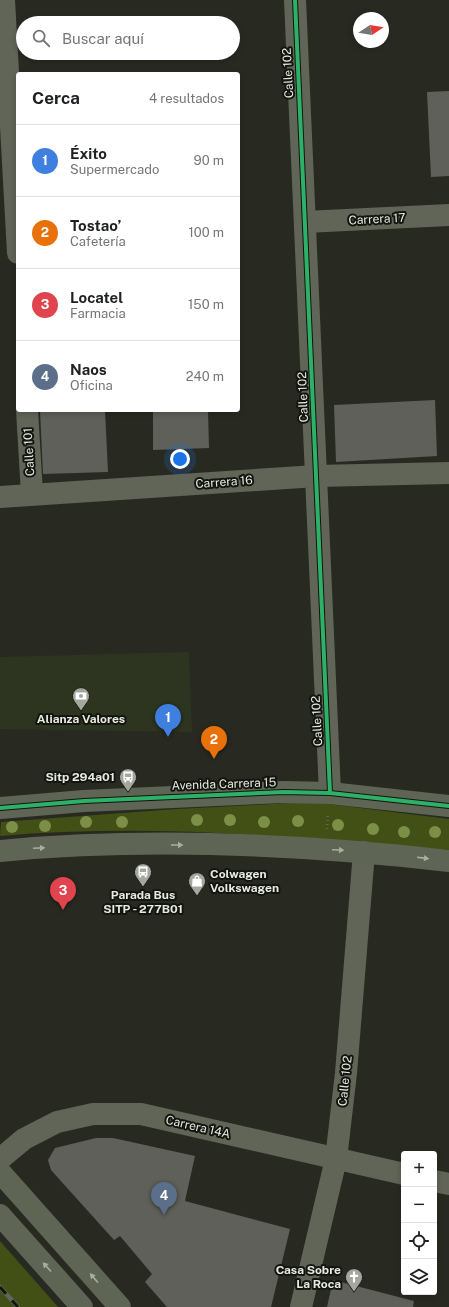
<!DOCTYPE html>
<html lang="es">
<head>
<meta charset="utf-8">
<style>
	:root { --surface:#fff; --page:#f2f2f2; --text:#202124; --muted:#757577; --line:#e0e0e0; --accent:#7c3aed }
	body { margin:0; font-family:"Public Sans",sans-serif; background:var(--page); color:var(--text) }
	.controls { position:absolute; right:12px; bottom:12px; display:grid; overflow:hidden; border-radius:4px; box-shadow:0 2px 6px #0003 }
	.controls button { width:36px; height:36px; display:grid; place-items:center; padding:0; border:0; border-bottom:1px solid var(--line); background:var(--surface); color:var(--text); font:20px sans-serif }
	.compass { position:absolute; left:353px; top:12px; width:36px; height:36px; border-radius:50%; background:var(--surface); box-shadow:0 2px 6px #0003; rotate:78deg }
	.you { position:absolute; left:180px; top:459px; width:14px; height:14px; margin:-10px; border:3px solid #fff; border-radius:50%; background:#1a73e8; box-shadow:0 0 0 6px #1a73e833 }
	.badge { display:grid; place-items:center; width:26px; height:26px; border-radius:50%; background:var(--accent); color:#fff; font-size:13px; font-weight:700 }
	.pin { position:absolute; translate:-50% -33px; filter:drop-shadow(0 1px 2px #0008) }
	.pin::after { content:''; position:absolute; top:21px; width:14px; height:12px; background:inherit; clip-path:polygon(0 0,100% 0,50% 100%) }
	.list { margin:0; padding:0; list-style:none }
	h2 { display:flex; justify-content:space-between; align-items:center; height:52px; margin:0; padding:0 16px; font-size:17px }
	h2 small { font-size:13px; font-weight:400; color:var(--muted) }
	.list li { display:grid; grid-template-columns:26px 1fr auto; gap:12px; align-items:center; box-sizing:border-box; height:72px; padding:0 16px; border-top:1px solid var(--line) }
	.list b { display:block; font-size:15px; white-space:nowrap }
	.list p { margin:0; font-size:13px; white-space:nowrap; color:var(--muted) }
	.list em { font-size:13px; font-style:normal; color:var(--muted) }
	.icon { flex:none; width:22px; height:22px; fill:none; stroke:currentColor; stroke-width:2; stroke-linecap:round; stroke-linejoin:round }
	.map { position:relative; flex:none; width:449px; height:1307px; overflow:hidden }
	.search { position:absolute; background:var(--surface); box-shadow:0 2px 6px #0003; left:16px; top:16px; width:224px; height:44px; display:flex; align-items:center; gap:10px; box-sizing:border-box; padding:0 14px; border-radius:22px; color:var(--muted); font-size:15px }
	.panel { position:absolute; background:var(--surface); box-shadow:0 2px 6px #0003; left:16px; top:72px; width:224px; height:340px; border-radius:4px }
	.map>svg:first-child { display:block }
</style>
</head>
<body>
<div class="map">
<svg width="449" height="1307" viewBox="0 0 449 1307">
	<rect width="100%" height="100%" fill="#282a22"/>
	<path fill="#2d341f" d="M189,652L192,732L0,729V657Z"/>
	<g fill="#425016">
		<path d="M312,802L449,819V850C300,837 150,823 0,836L1,822L177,809Z"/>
		<path d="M0,1241L58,1307H0Z"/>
	</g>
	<g fill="#5e6059">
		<path d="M449,91V176L431,177L427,92Z"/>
		<path d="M435,400L437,456L336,462L334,405Z"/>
		<path d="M40,410H105L108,472L43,474Z"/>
		<path d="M153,410H208L209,448L153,450Z"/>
		<path d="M96,1138H113L195,1156L185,1201L290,1229L271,1307H167L145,1282L152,1274L120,1236L114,1240L51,1170L48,1160L55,1148Z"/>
		<path d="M333,1280L414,1301L413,1307H327Z"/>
	</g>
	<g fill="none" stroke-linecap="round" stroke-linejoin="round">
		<path stroke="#63665c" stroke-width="2.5" stroke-dasharray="1 3" stroke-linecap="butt" d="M327,829L328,814"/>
		<g stroke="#606558" stroke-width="22">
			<path d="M4,0L18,253"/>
			<path d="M295,0L330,793"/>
			<path d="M305,222L449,215"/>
			<path d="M27,410L32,494"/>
			<path d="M0,497L316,476L449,473"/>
			<path d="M0,1159L24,1139L57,1122L93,1114H141L404,1174"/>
			<path d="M434,1181L449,1184"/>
			<path d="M301,1307L336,1159L346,1073L364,852"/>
		</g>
		<g stroke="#5f6555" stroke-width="22">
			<path d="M0,808L84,801L284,792L330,793L449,806"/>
			<path d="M0,851C149,837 301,844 449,861"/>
			<path d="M0,1172L120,1307"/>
			<path d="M0,1215L82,1307"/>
		</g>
		<g stroke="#62655b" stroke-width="4.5">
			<path id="rail" d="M0,1287L18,1307"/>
		</g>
		<use href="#rail" stroke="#13150e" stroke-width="3" stroke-dasharray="9" stroke-linecap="butt"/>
		<g stroke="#13150e" stroke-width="6">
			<g id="cycleway">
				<path d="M295,0L330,793"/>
				<path d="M0,808L84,801L284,792L330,793L449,806"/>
			</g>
		</g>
		<use href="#cycleway" stroke="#2db169" stroke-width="4"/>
	</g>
	<g fill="#7c8f47">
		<circle cx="197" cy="820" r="6"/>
		<circle cx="230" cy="820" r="6"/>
		<circle cx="298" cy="821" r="6"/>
		<circle cx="86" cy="822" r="6"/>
		<circle cx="122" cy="822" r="6"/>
		<circle cx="264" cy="822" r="6"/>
		<circle cx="338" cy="825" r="6"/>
		<circle cx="45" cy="826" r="6"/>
		<circle cx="12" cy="827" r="6"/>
		<circle cx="373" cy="829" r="6"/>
		<circle cx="404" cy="832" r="6"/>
		<circle cx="435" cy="832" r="6"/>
	</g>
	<defs><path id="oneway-solid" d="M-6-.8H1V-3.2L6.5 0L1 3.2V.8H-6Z"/></defs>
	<g fill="#a9aea1">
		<use href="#oneway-solid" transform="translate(177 845)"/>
		<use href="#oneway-solid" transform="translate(39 848) rotate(-2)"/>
		<use href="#oneway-solid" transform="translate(338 850) rotate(3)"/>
		<use href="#oneway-solid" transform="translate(423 858) rotate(7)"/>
		<use href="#oneway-solid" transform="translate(47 1267) rotate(-132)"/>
		<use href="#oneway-solid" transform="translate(94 1278) rotate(-131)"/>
	</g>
	<defs>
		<g id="bank-pin" transform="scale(0.9)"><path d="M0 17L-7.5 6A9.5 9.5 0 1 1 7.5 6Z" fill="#a4a79e" stroke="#13150e"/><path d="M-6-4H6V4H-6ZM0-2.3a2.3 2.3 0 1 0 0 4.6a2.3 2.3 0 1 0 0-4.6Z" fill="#fff"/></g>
		<g id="bus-pin" transform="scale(0.9)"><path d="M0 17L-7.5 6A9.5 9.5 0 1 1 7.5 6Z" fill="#a4a79e" stroke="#13150e"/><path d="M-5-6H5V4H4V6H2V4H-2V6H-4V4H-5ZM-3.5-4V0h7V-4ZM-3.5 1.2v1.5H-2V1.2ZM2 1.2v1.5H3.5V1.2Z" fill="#fff"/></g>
		<g id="shop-pin" transform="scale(0.9)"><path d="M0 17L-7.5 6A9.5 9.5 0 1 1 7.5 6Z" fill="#a4a79e" stroke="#13150e"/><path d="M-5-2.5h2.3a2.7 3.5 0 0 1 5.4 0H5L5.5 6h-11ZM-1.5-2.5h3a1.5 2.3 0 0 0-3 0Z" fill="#fff"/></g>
		<g id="church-pin" transform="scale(0.9)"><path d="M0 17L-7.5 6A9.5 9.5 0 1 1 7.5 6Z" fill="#a4a79e" stroke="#13150e"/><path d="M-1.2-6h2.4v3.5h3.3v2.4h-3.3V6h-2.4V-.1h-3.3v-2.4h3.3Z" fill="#fff"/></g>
	</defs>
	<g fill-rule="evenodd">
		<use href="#bank-pin" x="81" y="696"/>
		<use href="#bus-pin" x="128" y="777"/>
		<use href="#bus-pin" x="143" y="872"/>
		<use href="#shop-pin" x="197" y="881"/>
		<use href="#church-pin" x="354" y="1277"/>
	</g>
	<g text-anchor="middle" stroke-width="4" stroke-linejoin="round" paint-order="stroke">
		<g font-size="12" fill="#e6eae0" stroke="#13150e">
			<text transform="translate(288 73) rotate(-93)" y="4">Calle 102</text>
			<text transform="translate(377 219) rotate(-3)" y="4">Carrera 17</text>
			<text transform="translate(303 397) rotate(-92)" y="4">Calle 102</text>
			<text transform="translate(29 452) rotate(-93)" y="4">Calle 101</text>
			<text transform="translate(224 482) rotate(-4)" y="4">Carrera 16</text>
			<text transform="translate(317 721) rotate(-93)" y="4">Calle 102</text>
			<text transform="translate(224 784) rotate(-2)" y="4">Avenida Carrera 15</text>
			<text transform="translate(345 1081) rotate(-84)" y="4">Calle 102</text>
			<text transform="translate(198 1127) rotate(13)" y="4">Carrera 14A</text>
		</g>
		<g font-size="12" font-weight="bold" fill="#e6eae0" stroke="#13150e">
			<text x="81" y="723">Alianza Valores</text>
			<text x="115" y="781" text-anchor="end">Sitp 294a01</text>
			<text x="210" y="878" text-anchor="start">Colwagen<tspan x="210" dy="14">Volkswagen</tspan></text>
			<text x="143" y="899">Parada Bus<tspan x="143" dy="14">SITP - 277B01</tspan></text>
			<text x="341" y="1274" text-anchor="end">Casa Sobre<tspan x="341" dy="14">La Roca</tspan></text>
		</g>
	</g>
</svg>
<div class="controls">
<button>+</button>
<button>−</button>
<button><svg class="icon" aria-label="locate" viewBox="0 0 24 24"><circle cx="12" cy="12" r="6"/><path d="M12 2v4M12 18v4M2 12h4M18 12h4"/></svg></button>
<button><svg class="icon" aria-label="layers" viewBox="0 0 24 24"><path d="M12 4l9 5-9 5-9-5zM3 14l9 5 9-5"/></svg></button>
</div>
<svg class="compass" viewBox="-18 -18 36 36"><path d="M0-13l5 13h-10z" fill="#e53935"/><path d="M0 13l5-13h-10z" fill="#757577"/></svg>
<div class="you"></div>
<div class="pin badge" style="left:168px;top:737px;background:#3f7fe0">1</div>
<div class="pin badge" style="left:214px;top:759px;background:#e8710a">2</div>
<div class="pin badge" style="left:63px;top:910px;background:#e0444e">3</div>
<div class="pin badge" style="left:164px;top:1215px;background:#5c6f8a">4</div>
<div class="search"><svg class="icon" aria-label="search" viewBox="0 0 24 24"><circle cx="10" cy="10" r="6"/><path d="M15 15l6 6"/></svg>Buscar aquí</div>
<section class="panel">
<h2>Cerca<small>4 resultados</small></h2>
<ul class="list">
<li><span class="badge" style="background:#3f7fe0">1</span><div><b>Éxito</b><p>Supermercado</p></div><em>90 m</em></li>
<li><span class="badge" style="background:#e8710a">2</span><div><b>Tostao’</b><p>Cafetería</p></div><em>100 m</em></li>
<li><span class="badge" style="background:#e0444e">3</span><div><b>Locatel</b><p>Farmacia</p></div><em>150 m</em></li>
<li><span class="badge" style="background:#5c6f8a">4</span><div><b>Naos</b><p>Oficina</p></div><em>240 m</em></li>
</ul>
</section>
</div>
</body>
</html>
